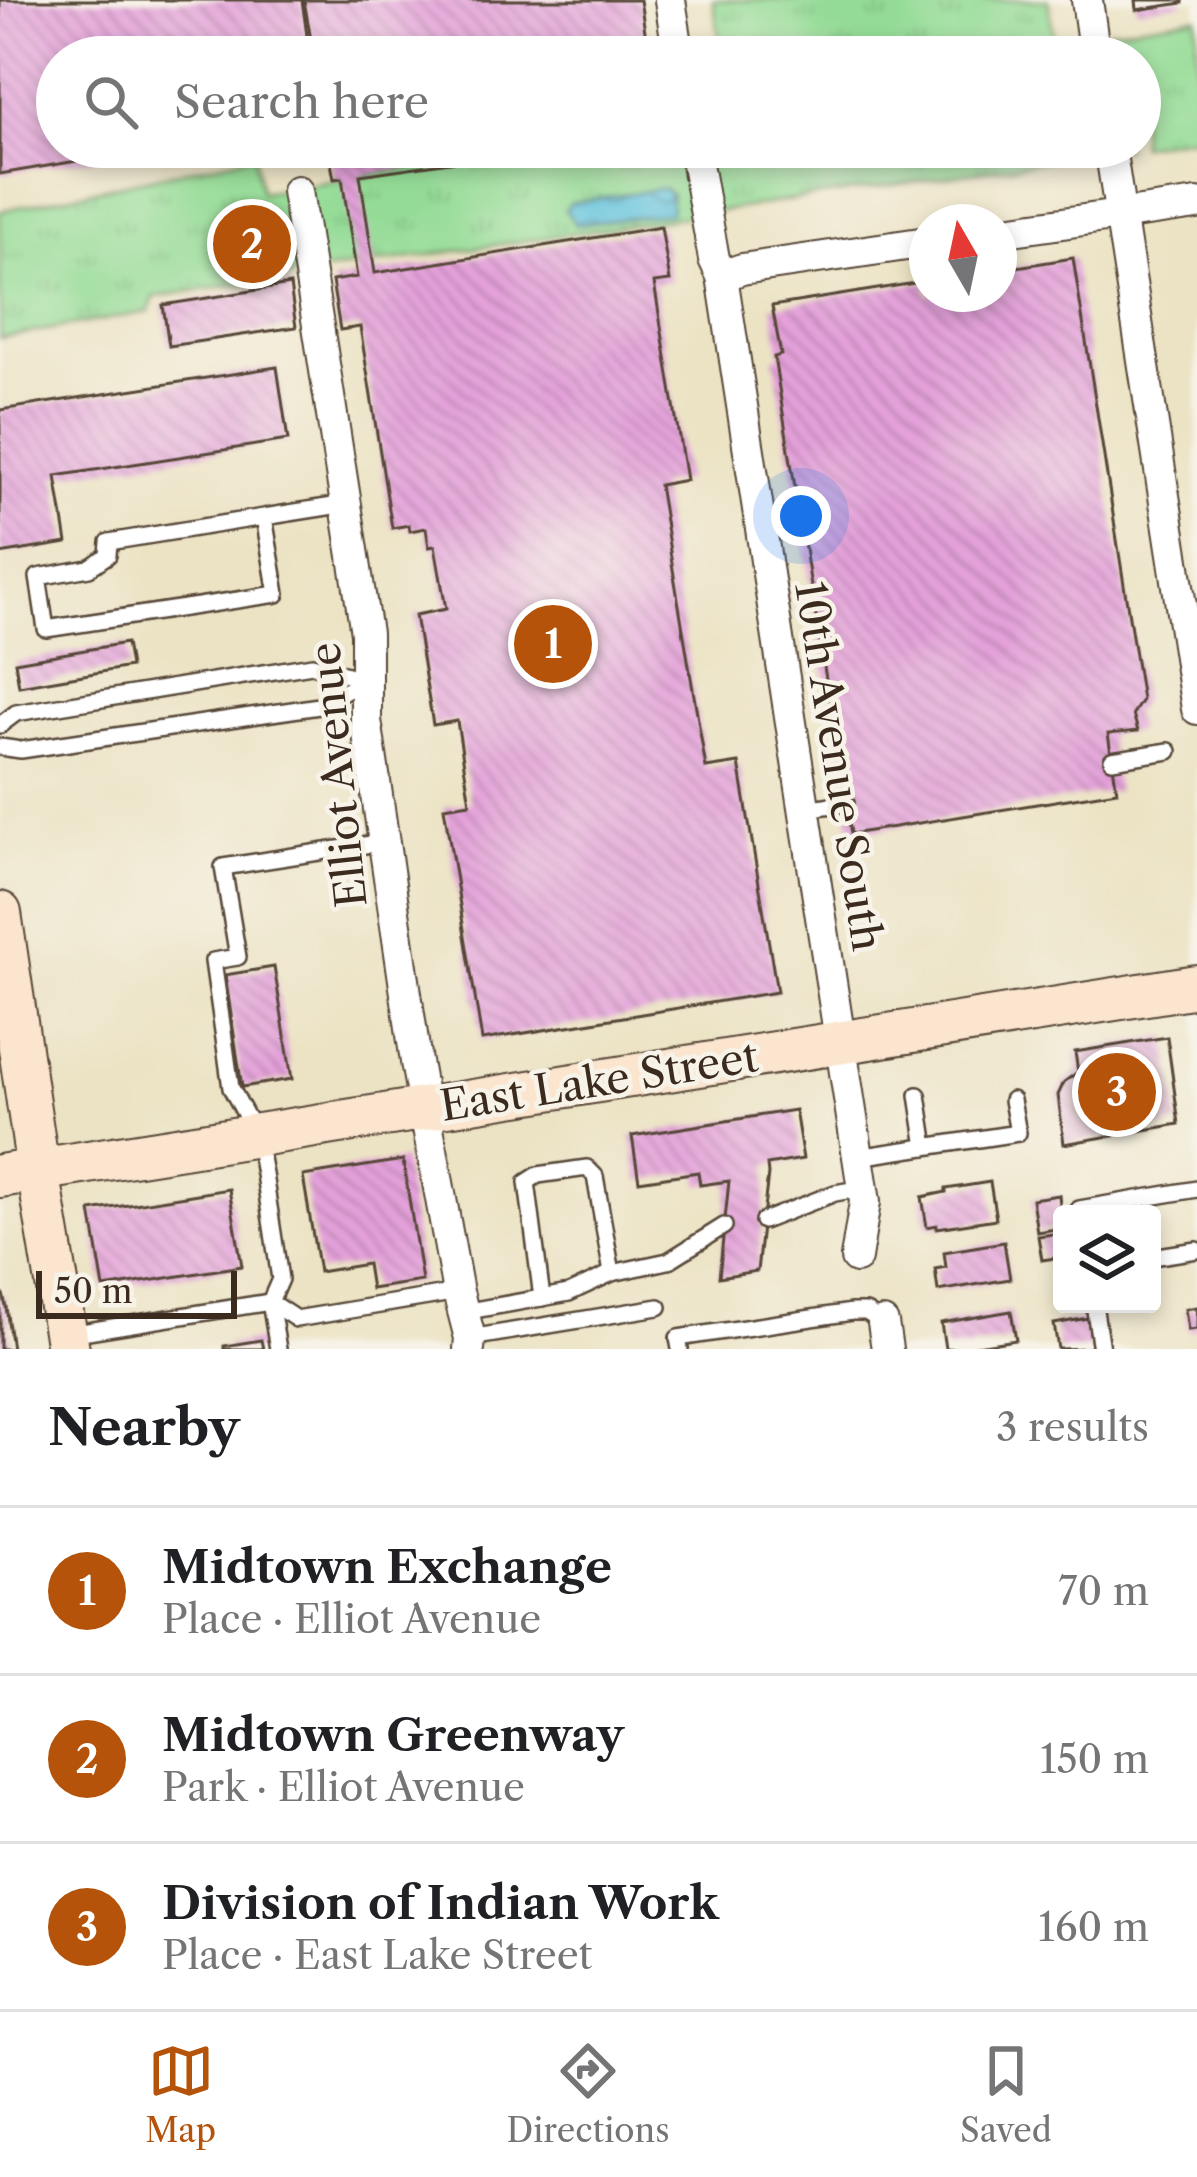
<!DOCTYPE html>
<html lang="en">
<head>
<meta charset="utf-8">
<style>
	:root { --surface:#fff; --page:#f2f2f2; --text:#202124; --muted:#757577; --line:#e0e0e0; --accent:#b45309 }
	body { margin:0; font-family:"Libre Caslon Text",serif; background:var(--page); color:var(--text) }
	.controls { position:absolute; right:36px; bottom:36px; display:grid; overflow:hidden; border-radius:12px; box-shadow:0 6px 18px #0003 }
	.controls button { width:108px; height:108px; display:grid; place-items:center; padding:0; border:0; border-bottom:3px solid var(--line); background:var(--surface); color:var(--text); font:60px sans-serif }
	.compass { position:absolute; left:909px; top:204px; width:108px; height:108px; border-radius:50%; background:var(--surface); box-shadow:0 6px 18px #0003; rotate:351deg }
	.scale { position:absolute; left:36px; bottom:30px; width:201px; box-sizing:border-box; padding-left:12px; border:6px solid #3b2a1e; border-top:0; font-size:33px; line-height:42px; white-space:nowrap; color:#3b2a1e; -webkit-text-stroke:9px #f7f3e8; paint-order:stroke }
	.you { position:absolute; left:801px; top:516px; width:42px; height:42px; margin:-30px; border:9px solid #fff; border-radius:50%; background:#1a73e8; box-shadow:0 0 0 18px #1a73e833 }
	.badge { display:grid; place-items:center; width:78px; height:78px; border-radius:50%; background:var(--accent); color:#fff; font-size:39px; font-weight:700 }
	.pin { position:absolute; translate:-50% -50%; border:6px solid #fff; box-shadow:0 3px 12px #0006 }
	.list { margin:0; padding:0; list-style:none }
	h2 { display:flex; justify-content:space-between; align-items:center; height:156px; margin:0; padding:0 48px; font-size:51px }
	h2 small { font-size:39px; font-weight:400; color:var(--muted) }
	.list li { display:grid; grid-template-columns:78px 1fr auto; gap:36px; align-items:center; box-sizing:border-box; height:168px; padding:0 48px; border-top:3px solid var(--line) }
	.list b { display:block; font-size:45px; white-space:nowrap }
	.list p { margin:0; font-size:39px; white-space:nowrap; color:var(--muted) }
	.list em { font-size:39px; font-style:normal; color:var(--muted) }
	.icon { flex:none; width:66px; height:66px; fill:none; stroke:currentColor; stroke-width:2; stroke-linecap:round; stroke-linejoin:round }
	.map { position:relative; flex:none; width:1197px; height:1349px; overflow:hidden }
	.search { position:absolute; background:var(--surface); box-shadow:0 6px 18px #0003; left:36px; right:36px; top:36px; height:132px; display:flex; align-items:center; gap:30px; box-sizing:border-box; padding:0 42px; border-radius:66px; color:var(--muted); font-size:45px }
	.sheet { height:660px; background:var(--surface) }
	nav { display:flex; justify-content:space-around; align-items:center; box-sizing:border-box; height:168px; border-top:3px solid var(--line); background:var(--surface); font-size:33px; color:var(--muted) }
	nav a { display:grid; justify-items:center; gap:6px }
	nav .on { color:var(--accent) }
	.map>svg:first-child { display:block }
</style>
</head>
<body>
<div class="map">
<svg width="1197" height="1349" viewBox="0 0 1197 1349">
	<defs>
		<pattern id="park-tufts" width="24" height="20" patternUnits="userSpaceOnUse" patternTransform="scale(3)"><rect width="24" height="20" fill="#94dc96"/><path d="M3 7l-1-3M5 7V3M7 7l1-3M15 17l-1-3M17 17v-4M19 17l1-3" fill="none" stroke="#80bd81"/></pattern>
		<pattern id="water-waves" width="16" height="10" patternUnits="userSpaceOnUse" patternTransform="scale(3)"><rect width="16" height="10" fill="#60c3de"/><path d="M0 5q4-4 8 0t8 0" fill="none" stroke="#509fb3"/></pattern>
		<pattern id="building-back-hatch" width="6" height="6" patternUnits="userSpaceOnUse" patternTransform="scale(3)"><rect width="6" height="6" fill="#e4a1da"/><path d="M-1 5l2 2M0 0l6 6M5-1l2 2" fill="none" stroke="#ba83b0"/></pattern>
	</defs>
	<rect width="100%" height="100%" fill="#f7f3e8"/>
	<filter id="ink" filterUnits="userSpaceOnUse"><feTurbulence type="fractalNoise" baseFrequency=".00833" numOctaves="2"/><feDisplacementMap in="SourceGraphic" scale="24" xChannelSelector="R" yChannelSelector="G"/><feConvolveMatrix kernelMatrix="1 2 1 2 8 2 1 2 1" color-interpolation-filters="sRGB"/></filter>
	<filter id="wash" filterUnits="userSpaceOnUse"><feTurbulence type="fractalNoise" baseFrequency=".004" numOctaves="4" result="noise"/><feDisplacementMap in="SourceGraphic" scale="48" xChannelSelector="R" yChannelSelector="G"/><feGaussianBlur stdDeviation="2.7" result="paint"/><feColorMatrix in="noise" values="0 0 0 0 0 0 0 0 0 0 0 0 0 0 0 0 0 1.4 0 .05"/><feComposite in="paint" operator="in"/></filter>
	<g filter="url(#wash)">
		<rect width="100%" height="100%" fill="#ece3c4"/>
		<g fill="url(#park-tufts)" stroke="#68835a" stroke-width="3">
			<path d="M713,0H1048L1057,57H723Z"/>
			<path d="M1197,17V136L1140,145V57H1108L1104,31Z"/>
			<path d="M549,147H1127L926,180L154,297L149,312L0,338V211L254,155L261,192Z"/>
		</g>
		<path fill="url(#water-waves)" stroke="#4e767e" stroke-width="3" d="M664,188L670,194L671,213L576,225L565,210L570,203Z"/>
		<g id="blocks">
			<g fill="url(#building-back-hatch)">
				<path d="M0,0H302L310,57H57V147H148V149L0,174Z"/>
				<path d="M304,0H640L649,57H314Z"/>
				<path d="M1136,0H1183V3L1137,10Z"/>
				<path d="M328,147H534V150L360,175L375,273L661,227L670,281L654,283L686,480L659,485L706,768L739,763L777,992L482,1040L444,807L470,803L457,721L433,725L415,615L446,609L435,546L429,547L426,528L410,531L409,525L392,528L360,327L340,330L332,281L357,277L342,178L334,179Z"/>
				<path d="M1073,258L1142,700L1133,714L1138,731L1108,734L1117,791L851,834L774,357L781,355L772,306L927,281V294H999V270Z"/>
				<path d="M290,285L296,327L169,346L163,305Z"/>
				<path d="M277,367L288,440L56,476L67,543L0,554V410Z"/>
				<path d="M126,643L130,667L19,686L15,662Z"/>
				<path d="M274,967L292,1079L242,1087L225,975Z"/>
				<path d="M1167,1037L1179,1124L1064,1144L1058,1095L1064,1082L1078,1072L1075,1052Z"/>
				<path d="M795,1110L803,1159L767,1165L768,1174L757,1271L719,1277L729,1181L700,1185L698,1172L639,1181L632,1136Z"/>
				<path d="M403,1160L422,1281L371,1289L367,1264L319,1272L303,1176Z"/>
				<path d="M990,1182L996,1219L937,1228V1225L927,1227L922,1197L946,1192V1189Z"/>
				<path d="M229,1189L242,1266L104,1288L91,1211Z"/>
				<path d="M1059,1195L1062,1228L1037,1232L1032,1199Z"/>
				<path d="M1062,1233V1257L1042,1260L1038,1236Z"/>
				<path d="M1004,1242L1010,1279L938,1291L935,1269L946,1267L944,1252Z"/>
				<path d="M0,1294H3L6,1307L12,1349H0Z"/>
				<path d="M1197,1307V1329L1188,1330L1185,1309Z"/>
				<path d="M1011,1311L1016,1340L957,1349L945,1348L941,1323Z"/>
				<path d="M1088,1318L1092,1348L1058,1349L1054,1324Z"/>
				<path d="M261,1340L263,1349H224V1346Z"/>
			</g>
		</g>
	</g>
	<g filter="url(#ink)">
		<use href="#blocks" fill-opacity="0" stroke="#564637" stroke-width="3"/>
		<g fill="none" stroke-linecap="round" stroke-linejoin="round">
			<g stroke="#564637" stroke-width="20">
				<g id="lane">
					<path d="M264,517L109,542L108,555L89,568L38,577L46,629L277,594L264,517L346,504"/>
					<path d="M0,725L16,713L312,665L365,680"/>
					<path d="M0,747L21,750L319,706L365,680"/>
					<path d="M1112,760L1169,751"/>
					<path d="M804,809L846,803"/>
					<path d="M384,842L223,867L238,957L213,961L231,1088L257,1136L264,1174L280,1279L270,1302L296,1319L458,1292"/>
					<path d="M918,1095L926,1147"/>
					<path d="M858,1157L1018,1133L1012,1100"/>
					<path d="M1080,1214L1079,1209L1197,1189"/>
					<path d="M763,1221L835,1193L863,1188"/>
					<path d="M1152,1257L1197,1250"/>
					<path d="M542,1298L527,1182L538,1175L587,1168L595,1176L612,1273"/>
					<path d="M1094,1304L1101,1349"/>
					<path d="M463,1312L569,1293L612,1273L668,1261L724,1226"/>
					<path d="M69,1334L270,1302L278,1349"/>
					<path d="M470,1338L659,1307"/>
					<path d="M680,1349L678,1338L852,1312H866L883,1323"/>
				</g>
			</g>
			<g stroke="#564637" stroke-width="34">
				<g id="street">
					<path d="M670,0L679,57"/>
					<path d="M1087,0L1095,57"/>
					<path d="M694,147L714,259L722,276L865,1202L856,1258"/>
					<path d="M1110,147L1197,709"/>
					<path d="M297,191L366,633V720L416,1062L458,1292L470,1338L469,1349"/>
					<path d="M999,232L1197,204"/>
					<path d="M722,276L742,269L927,242"/>
					<path d="M883,1323L887,1349"/>
				</g>
			</g>
			<g stroke="#564637" stroke-width="46">
				<g id="secondary">
					<path d="M0,913L38,1170L68,1349"/>
					<path d="M0,1176L1197,986"/>
				</g>
			</g>
			<use href="#lane" stroke="#fff" stroke-width="15"/>
			<use href="#street" stroke="#fff" stroke-width="30"/>
			<use href="#secondary" stroke="#fbe5cf" stroke-width="42"/>
		</g>
	</g>
	<g text-anchor="middle" stroke-width="9" stroke-linejoin="round" paint-order="stroke">
		<g font-size="42" fill="#3b2a1e" stroke="#f7f3e8">
			<text transform="translate(839 766) rotate(81)" y="15">10th Avenue South</text>
			<text transform="translate(338 775) rotate(-96)" y="15">Elliot Avenue</text>
			<text transform="translate(599 1081) rotate(-9)" y="15">East Lake Street</text>
		</g>
	</g>
</svg>
<div class="controls">
<button><svg class="icon" aria-label="layers" viewBox="0 0 24 24"><path d="M12 4l9 5-9 5-9-5zM3 14l9 5 9-5"/></svg></button>
</div>
<svg class="compass" viewBox="-18 -18 36 36"><path d="M0-13l5 13h-10z" fill="#e53935"/><path d="M0 13l5-13h-10z" fill="#757577"/></svg>
<div class="scale">50 m</div>
<div class="you"></div>
<div class="pin badge" style="left:553px;top:644px">1</div>
<div class="pin badge" style="left:252px;top:244px">2</div>
<div class="pin badge" style="left:1117px;top:1092px">3</div>
<div class="search"><svg class="icon" aria-label="search" viewBox="0 0 24 24"><circle cx="10" cy="10" r="6"/><path d="M15 15l6 6"/></svg>Search here</div>
</div>
<section class="sheet">
<h2>Nearby<small>3 results</small></h2>
<ul class="list">
<li><span class="badge">1</span><div><b>Midtown Exchange</b><p>Place · Elliot Avenue</p></div><em>70 m</em></li>
<li><span class="badge">2</span><div><b>Midtown Greenway</b><p>Park · Elliot Avenue</p></div><em>150 m</em></li>
<li><span class="badge">3</span><div><b>Division of Indian Work</b><p>Place · East Lake Street</p></div><em>160 m</em></li>
</ul>
</section>
<nav>
<a class="on"><svg class="icon" aria-label="map" viewBox="0 0 24 24"><path d="M3 6l6-2 6 2 6-2v14l-6 2-6-2-6 2zM9 4v14M15 6v14"/></svg>Map</a>
<a><svg class="icon" aria-label="directions" viewBox="0 0 24 24"><path d="M12 3l9 9-9 9-9-9zM9 14v-3h6M13 9l2 2-2 2"/></svg>Directions</a>
<a><svg class="icon" aria-label="saved" viewBox="0 0 24 24"><path d="M7 4h10v16l-5-4-5 4z"/></svg>Saved</a>
</nav>
</body>
</html>
